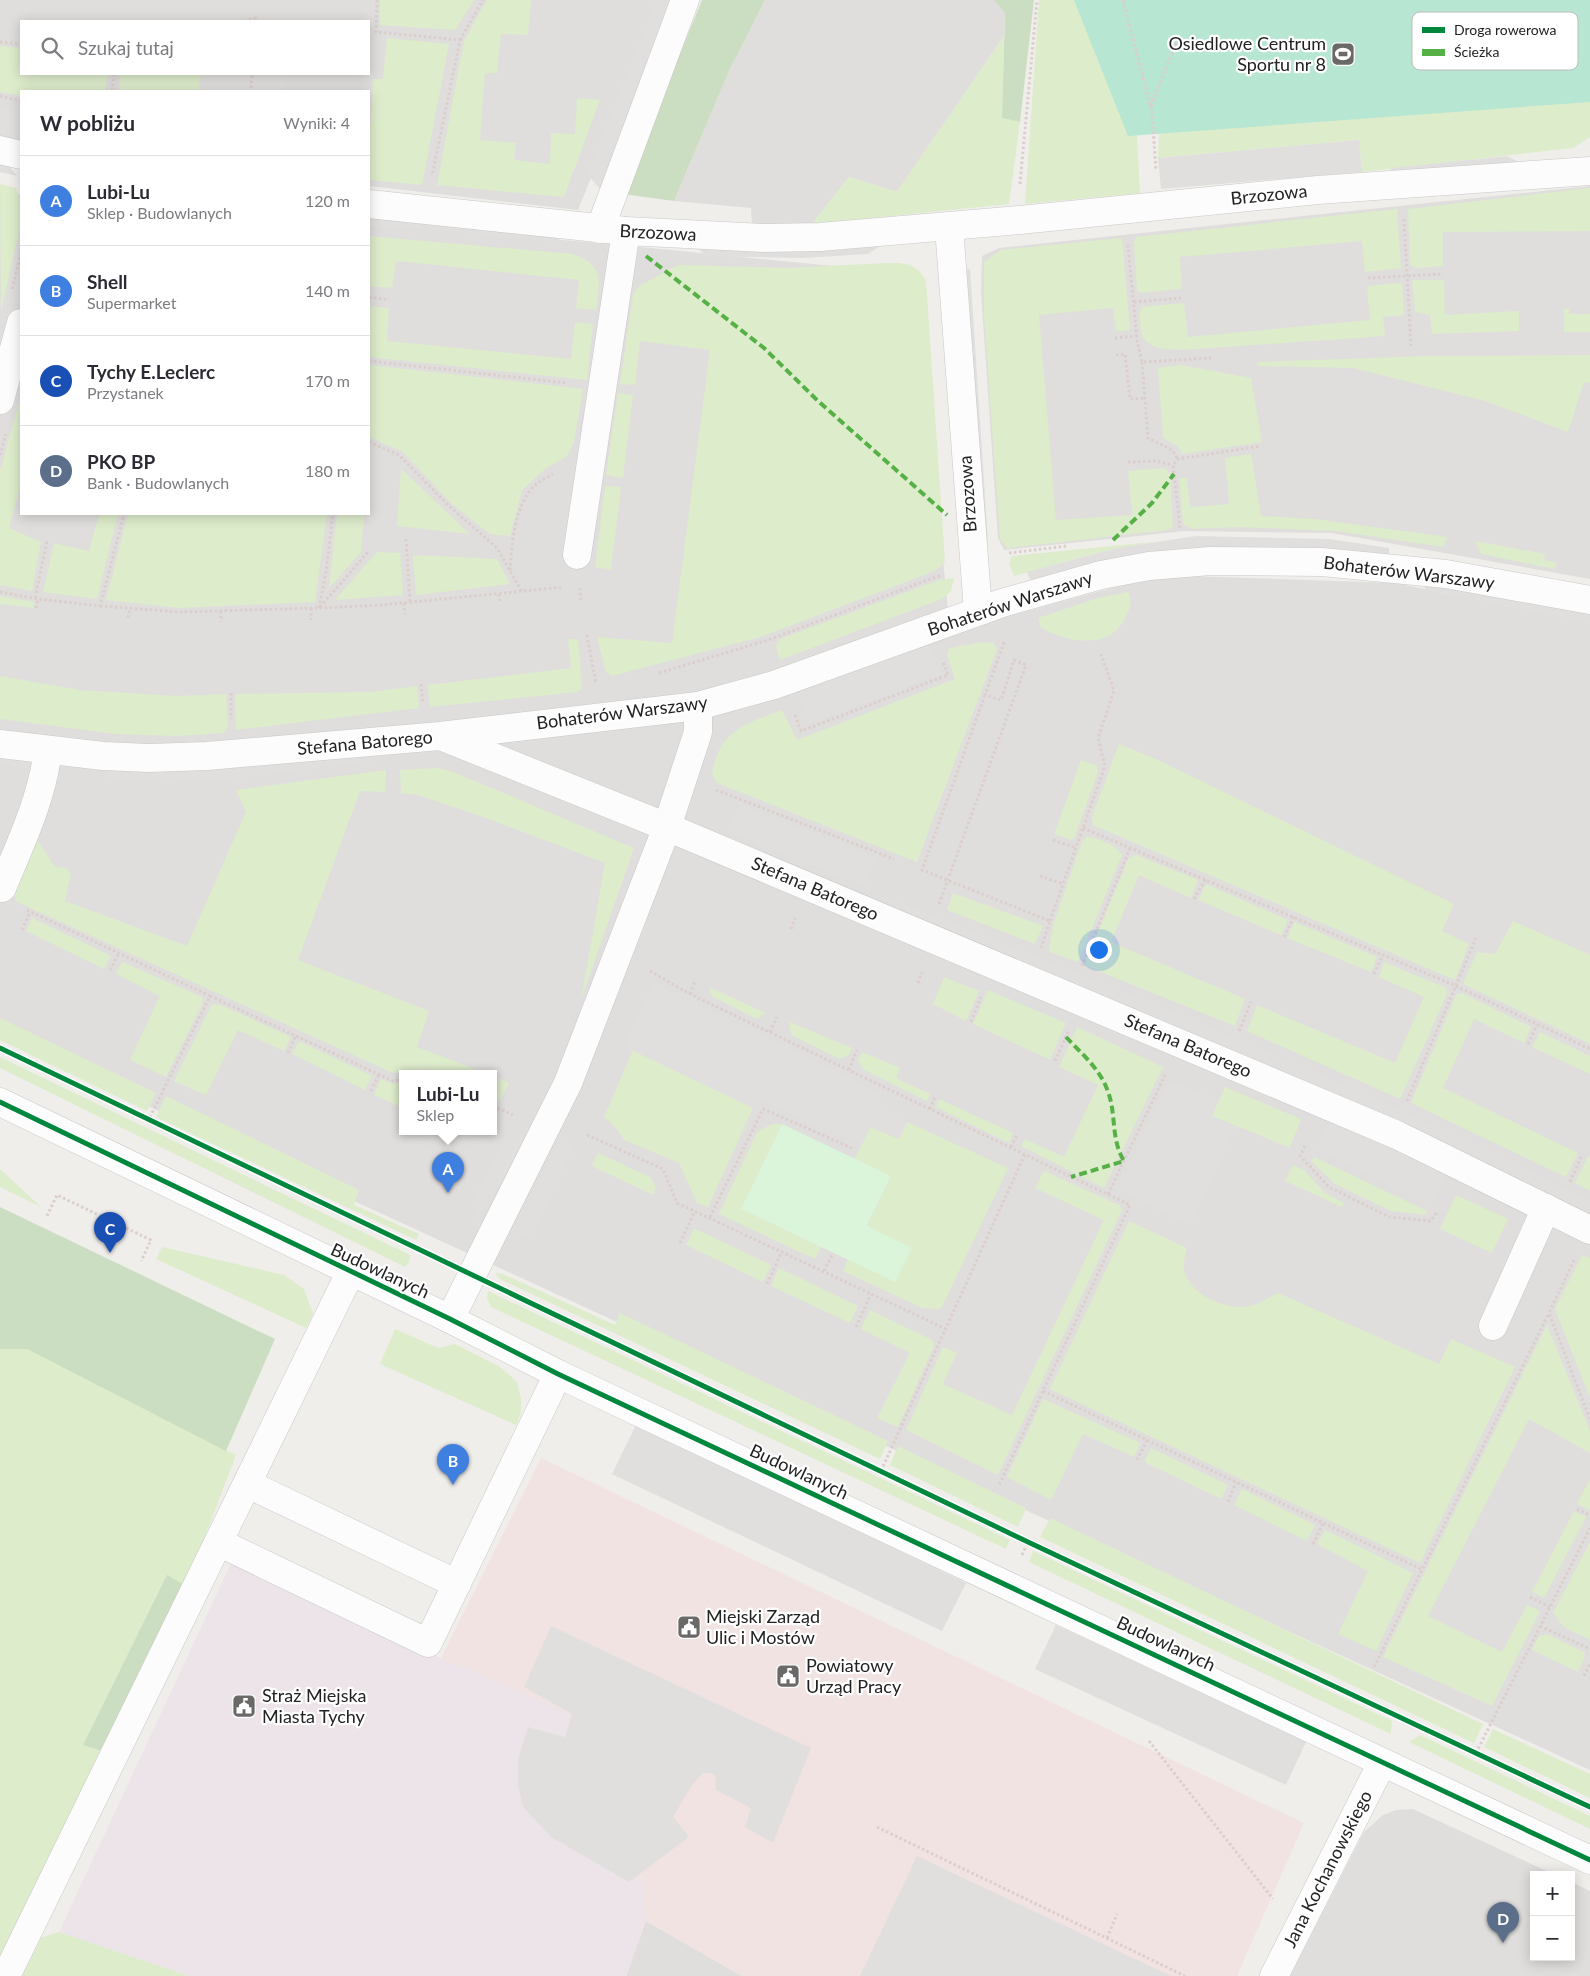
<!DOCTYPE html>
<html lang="pl">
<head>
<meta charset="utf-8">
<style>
	:root { --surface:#fff; --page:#f2f2f3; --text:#2b2b33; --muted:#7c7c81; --line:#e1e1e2; --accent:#d93025 }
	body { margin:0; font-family:Lato,sans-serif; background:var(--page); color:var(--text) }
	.controls { position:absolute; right:15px; bottom:15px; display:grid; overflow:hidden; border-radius:0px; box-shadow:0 2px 12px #0003 }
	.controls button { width:45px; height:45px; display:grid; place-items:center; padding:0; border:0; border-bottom:1px solid var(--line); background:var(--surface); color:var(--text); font:25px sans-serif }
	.you { position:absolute; left:1098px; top:949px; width:18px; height:18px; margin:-12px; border:4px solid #fff; border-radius:50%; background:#1a73e8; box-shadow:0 0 0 8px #1a73e833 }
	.badge { display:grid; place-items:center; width:32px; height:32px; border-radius:50%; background:var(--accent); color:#fff; font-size:16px; font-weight:700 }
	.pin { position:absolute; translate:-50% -41px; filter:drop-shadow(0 1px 2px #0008) }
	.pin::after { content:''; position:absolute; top:26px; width:18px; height:15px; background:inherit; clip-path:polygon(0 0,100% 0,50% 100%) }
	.popup { position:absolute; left:399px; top:1070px; width:98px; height:65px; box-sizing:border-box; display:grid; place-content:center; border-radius:0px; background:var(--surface); filter:drop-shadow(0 1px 4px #0005); font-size:16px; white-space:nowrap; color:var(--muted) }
	.popup b { font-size:19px; color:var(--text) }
	.popup::after { content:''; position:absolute; left:50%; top:100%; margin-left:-10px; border:10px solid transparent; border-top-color:var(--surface) }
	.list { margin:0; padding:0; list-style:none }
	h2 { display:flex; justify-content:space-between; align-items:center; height:65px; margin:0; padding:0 20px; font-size:21px }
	h2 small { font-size:16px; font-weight:400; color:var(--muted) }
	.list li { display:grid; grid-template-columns:32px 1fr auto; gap:15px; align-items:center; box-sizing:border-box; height:90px; padding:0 20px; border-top:1px solid var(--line) }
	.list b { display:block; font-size:19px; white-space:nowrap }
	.list p { margin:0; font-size:16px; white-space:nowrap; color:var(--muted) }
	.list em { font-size:16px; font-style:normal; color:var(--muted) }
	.icon { flex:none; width:28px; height:28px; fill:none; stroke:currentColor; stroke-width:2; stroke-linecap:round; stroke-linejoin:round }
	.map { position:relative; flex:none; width:1590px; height:1976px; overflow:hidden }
	.search { position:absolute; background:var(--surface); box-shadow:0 2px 12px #0003; left:20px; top:20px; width:350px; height:55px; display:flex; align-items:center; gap:12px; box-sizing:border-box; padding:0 18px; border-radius:0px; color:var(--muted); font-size:19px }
	.panel { position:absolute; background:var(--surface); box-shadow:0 2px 12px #0003; left:20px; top:90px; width:350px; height:425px; border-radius:0px }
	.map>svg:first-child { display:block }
</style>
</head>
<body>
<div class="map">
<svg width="1590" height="1976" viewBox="0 0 1590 1976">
	<rect width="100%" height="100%" fill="#f0eeeb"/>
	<g fill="#dfdedc" fill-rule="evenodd">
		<path d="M0,0H662L578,210L369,186V91H21V137L0,131ZM21,21H369V74H21Z"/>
		<path d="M765,0H994L1005,13L1004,36L897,192L849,177L812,224H752L751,208L674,201L729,71Z"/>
		<path d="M1590,186V579L1332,533L1185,531L1004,550L998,538L981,292L982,256L999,248Z"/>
		<path d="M0,191L21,195V514H369V224L599,243L916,274L950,632L1159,575L1395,583L1590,622V1770L0,1038ZM403,1074H493V1132H403Z"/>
		<path d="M1413,1809L1555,1875H1534V1957H1571V1882L1590,1891V1976H1290L1364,1832L1383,1815L1396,1810Z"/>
		<path d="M646,1921L742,1976H626Z"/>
	</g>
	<path fill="#f1e3e1" d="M541,1458L1304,1823L1237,1976H742L646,1921L640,1867L441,1658Z"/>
	<path fill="#ede4e9" d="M232,1561L441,1658L572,1714L640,1867L646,1921L626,1976H189L59,1932Z"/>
	<g fill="#ddeccb">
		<path d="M380,0H474L455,30L380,25Z"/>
		<path d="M487,0H531L528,35L501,34L497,73H485L480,140L516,143L514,160L550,164L551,133L575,134L577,98L600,100L564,197L437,185L464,41Z"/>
		<path d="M1039,0H1119L1128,135H1137L1140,193L1025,204Z"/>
		<path d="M1590,14V137L1573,148L1362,172L1359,140L1158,158L1159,134Z"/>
		<path d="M1004,36L1002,118L1020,122L1009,204L812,224L849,177L897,192Z"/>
		<path d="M387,38L449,44L422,185L369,180V126L371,125L373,79H383Z"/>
		<path d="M0,46L21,48V74H108L105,91H21V96L0,92Z"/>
		<path d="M120,74H201L199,91H119Z"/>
		<path d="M0,184L16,188L21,206V223L1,312Z"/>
		<path d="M1590,188V231L1443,232V266L1416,268L1410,265L1408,209Z"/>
		<path d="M1397,209L1401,268L1365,272L1362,241L1180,257L1182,289L1140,293L1137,290L1134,242L1136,237Z"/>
		<path d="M369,236L573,254C606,266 599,281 596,310L576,308L579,280L396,261L392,288L369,286Z"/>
		<path d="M1122,238L1130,330L1116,331L1113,308L1039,315L1056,520L1132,515L1128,471L1164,468L1170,473L1173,527L1168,530L1007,548L1000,539L984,315V262L1001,250Z"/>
		<path d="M887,263C905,263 917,263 926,281L945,561L939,568L927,574L760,637L612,676L606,672L597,637L672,643L710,350L640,341L635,385L620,384L633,295L639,286L678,265L787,268Z"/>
		<path d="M1412,280H1444L1445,315L1519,311V331L1432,334L1430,315L1415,312Z"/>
		<path d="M1402,283L1404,315L1383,317L1385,336L1182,350C1161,349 1140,349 1140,323C1140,317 1139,312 1142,307L1184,303L1188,337L1370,320L1367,286Z"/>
		<path d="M369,306L389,308L387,341L571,359L575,322L593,324L587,380L369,357Z"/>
		<path d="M1564,309H1569V314H1590V332H1564Z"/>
		<path d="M1590,355V383L1584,382L1568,432L1485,401L1354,368L1256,366L1258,362L1426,356Z"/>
		<path d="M369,365L583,389L574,443L567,456L545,469L522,490L510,536L490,534L452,504L403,452L369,437Z"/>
		<path d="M1180,365L1251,378L1262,442L1182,454L1177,446L1163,438L1158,368Z"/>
		<path d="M618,393L633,395L623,478L606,475Z"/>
		<path d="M21,395V483L9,528L41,542L32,591L0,585V471Z"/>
		<path d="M1251,454L1261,516L1315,519L1448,537L1443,547L1336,531L1238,527L1192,529L1183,524L1179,478H1187L1190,507L1229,504L1225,458Z"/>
		<path d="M401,469L470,534L397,526Z"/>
		<path d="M605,486L621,487L611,570L595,567Z"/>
		<path d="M99,514H118L97,599L43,592L54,543L89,551Z"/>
		<path d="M128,514H327L315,602L179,608L106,600Z"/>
		<path d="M337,514H364L361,552L329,588Z"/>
		<path d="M1475,541L1545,554L1544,560L1557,563L1554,569L1481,554Z"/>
		<path d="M1152,542L1090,555L1014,576L1009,563L1012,556Z"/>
		<path d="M377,552L400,553L403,595L335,600Z"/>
		<path d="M413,555L497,559L510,584L416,595Z"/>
		<path d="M954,578L951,591L942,599L780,660L776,647L780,639L939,580Z"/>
		<path d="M1128,592C1133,602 1130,609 1125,618C1110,651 1067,642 1041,628L1038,618L1098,598Z"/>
		<path d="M0,596L34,602L33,608L0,604Z"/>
		<path d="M568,639H578L582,688L578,692L430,707L428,685L571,668Z"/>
		<path d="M983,642L994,643L997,649L917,862L717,783L712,775C719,730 745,724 782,710L797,740L955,679L947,655L949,648Z"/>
		<path d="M0,676L80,690L178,696L226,694L228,727L224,733L176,736L115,734L0,719Z"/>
		<path d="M417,686L419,708L236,730L235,694L370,692Z"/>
		<path d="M1119,744L1158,760L1454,904L1442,931L1469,944L1455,980L1093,825L1092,817Z"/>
		<path d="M1081,760L1097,766L1098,772L1074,839L1071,840L1054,834Z"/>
		<path d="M436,768L451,771L634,848L581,1000L605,863L486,818L415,794H401L400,770Z"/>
		<path d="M386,770L385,792L360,791L298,960L429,1011L417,1047L488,1074H439L426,1069L393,1073L17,902L10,884L37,840L55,867L66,868L71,874L65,901L187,946L246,812L236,790Z"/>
		<path d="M1086,837C1097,837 1117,846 1122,855L1078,962L1050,952L1049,948L1054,922L1082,842Z"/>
		<path d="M1136,855L1198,880L1191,898L1139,875L1111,942L1245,999L1235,1026L1086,966V960L1124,870L1129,858Z"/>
		<path d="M1206,884L1288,920L1281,935L1198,900Z"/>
		<path d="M953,893L1043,926L1035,944L947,910Z"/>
		<path d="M32,918L111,956L104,969L26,931Z"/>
		<path d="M1513,921L1590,955V1044L1463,984L1477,952L1495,954Z"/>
		<path d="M1294,922L1377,957L1371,972L1287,938Z"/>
		<path d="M122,962L202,997L203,1002L166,1077L130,1060L160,996L116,974Z"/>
		<path d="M1384,962L1446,988L1447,994L1400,1099L1247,1031L1257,1005L1395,1063L1424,997L1379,977Z"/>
		<path d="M944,977L979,991L966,1021L933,1004Z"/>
		<path d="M709,987L766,1013L757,1019L712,996Z"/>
		<path d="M988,990L1066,1023L1050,1060L973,1024Z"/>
		<path d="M1462,993L1531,1027L1524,1043L1474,1019L1443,1088L1578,1153L1566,1177L1411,1103L1456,995Z"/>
		<path d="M212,1004L223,1006L291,1037L284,1051L238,1030L206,1095L174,1081Z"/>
		<path d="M0,1018L156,1093L147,1111L0,1040Z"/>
		<path d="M790,1022L852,1048L849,1055L840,1059L792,1035L789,1027Z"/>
		<path d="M1077,1027L1163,1067L1104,1188L1021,1146L1025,1139L1064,1157L1098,1085L1059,1067Z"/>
		<path d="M1540,1032L1590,1056V1074L1532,1047Z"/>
		<path d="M299,1041L372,1076L365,1090L292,1054Z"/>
		<path d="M633,1050L753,1108L708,1207L697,1203L679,1163L624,1140L617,1129L604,1117Z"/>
		<path d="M862,1052L900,1068L896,1078L930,1094L927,1101L864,1070L858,1061Z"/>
		<path d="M0,1057L410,1255L409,1262L405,1267L0,1068Z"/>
		<path d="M493,1076L509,1083L500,1101L493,1098Z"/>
		<path d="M381,1079L394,1084L403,1083V1108L374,1095Z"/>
		<path d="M1225,1087L1301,1119L1290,1148L1212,1116Z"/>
		<path d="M166,1096L359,1190L354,1205L419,1234L416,1240L156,1117Z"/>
		<path d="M939,1099L1013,1133L1009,1143L936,1107Z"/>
		<path d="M907,1122L1008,1168L941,1309L922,1308L843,1271L848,1259L895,1282L911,1248L867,1227L891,1176L855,1159L870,1127L899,1139Z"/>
		<path d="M772,1124H782L741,1209L821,1247L815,1259L719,1214L757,1132Z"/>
		<path d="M598,1153L650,1177L656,1187L653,1195L592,1166Z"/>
		<path d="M1588,1156L1590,1157V1191L1575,1183Z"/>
		<path d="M1314,1157L1427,1211L1426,1215L1391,1211L1335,1184L1311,1161Z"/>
		<path d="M1293,1165L1304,1170L1325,1193L1344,1203L1342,1207L1285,1181Z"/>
		<path d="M0,1169L41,1207L0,1187Z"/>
		<path d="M1044,1171L1119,1205L1122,1210L998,1475L906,1430L943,1347L957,1353L943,1384L1012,1415L1104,1220L1035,1188Z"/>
		<path d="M1456,1195L1508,1219L1492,1253L1440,1229Z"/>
		<path d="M1129,1221L1187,1248C1185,1256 1182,1265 1185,1274C1195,1298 1230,1312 1254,1305C1262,1302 1271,1296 1278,1293L1439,1364L1451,1339L1515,1367L1420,1563L1050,1389Z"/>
		<path d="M694,1228L771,1265L763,1282L686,1245Z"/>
		<path d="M162,1247L284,1275L304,1289L313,1314L306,1328L156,1259Z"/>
		<path d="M1582,1255L1590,1258V1398L1555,1309Z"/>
		<path d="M779,1268L858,1306L850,1323L771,1286Z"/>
		<path d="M495,1273L503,1274L615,1325L620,1313L888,1441L880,1459L500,1279Z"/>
		<path d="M488,1291L1010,1540L1006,1549L491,1307L487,1298Z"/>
		<path d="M870,1310L932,1340L934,1346L898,1427L877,1418L910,1353L861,1329Z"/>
		<path d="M1547,1325L1590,1431V1453L1529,1419L1428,1616L1502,1652L1527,1605L1540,1611L1492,1706L1383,1657Z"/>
		<path d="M395,1329L438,1348L455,1344L500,1367L517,1382L521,1398V1413L516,1425L380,1364Z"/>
		<path d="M0,1349H27L236,1455L186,1586L167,1576L83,1745L102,1751L0,1960Z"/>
		<path d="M1043,1399L1140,1443L1134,1457L1083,1434L1051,1500L1007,1477Z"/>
		<path d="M898,1446L1026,1508L1018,1527L890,1465Z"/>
		<path d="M1151,1448L1228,1485L1221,1499L1144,1462Z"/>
		<path d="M1590,1479V1510L1577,1504Z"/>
		<path d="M1242,1489L1315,1525L1307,1541L1234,1505Z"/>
		<path d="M1574,1511L1586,1517L1544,1598L1532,1592Z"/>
		<path d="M1050,1518L1483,1724L1474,1743L1040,1537Z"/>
		<path d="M1325,1530L1413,1573L1376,1651L1338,1634L1368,1571L1317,1544Z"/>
		<path d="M1590,1542V1640L1564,1627L1553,1613Z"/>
		<path d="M1033,1551L1392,1721L1391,1734L1029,1562Z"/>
		<path d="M1547,1634L1584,1652L1585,1656L1578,1672L1532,1650L1539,1636Z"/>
		<path d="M1493,1729L1590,1774V1798L1484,1747Z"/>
		<path d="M1420,1735L1590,1816V1829L1409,1742Z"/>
		<path d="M59,1932L189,1976H22L41,1938Z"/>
	</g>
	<g fill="#cbdec1">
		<path d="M702,0H765L729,71L674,201L623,194Z"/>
		<path d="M994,0H1034L1020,122L1002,118L1005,13Z"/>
		<path d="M0,1207L275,1339L226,1451L27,1349H0Z"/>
		<path d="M167,1575L186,1586L102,1751L83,1745Z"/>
	</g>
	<path fill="#daf5da" d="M782,1124L891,1176L867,1226L912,1248L895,1282L741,1209Z"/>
	<path fill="#b7e6d2" d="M1074,0H1590V102L1128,136Z"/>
	<g fill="#e0dfde">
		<path d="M657,0H677L600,189L587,174Z"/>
		<path d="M201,74H240L284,78L283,91H199Z"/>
		<path d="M0,107L21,113V145L0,140Z"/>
		<path d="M1359,140L1362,172L1161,189L1158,158Z"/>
		<path d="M1507,156L1529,168L1392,178L1391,168Z"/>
		<path d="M0,160L5,161L17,176L0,172Z"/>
		<path d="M369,211L559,230V242L369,224Z"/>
		<path d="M888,241L868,254L803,258L707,256L691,243Z"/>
		<path d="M970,269L988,542L978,543L958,270Z"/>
		<path d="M1196,536L1329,539L1389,548V560L1221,548L1167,550L1107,562L1031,582L1027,572L1117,548Z"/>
		<path d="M1427,578L1590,611V623L1425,589Z"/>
		<path d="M930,643L942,674L809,724L797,693Z"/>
		<path d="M385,745L387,759L221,780L163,782L107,779V766Z"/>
		<path d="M0,753L35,757L34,769L0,764Z"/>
		<path d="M740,804L876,858L864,886L728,832Z"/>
		<path d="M885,896L1180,1015L1398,1108L1590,1201V1219L879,908Z"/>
		<path d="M653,983L882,1094L877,1107L907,1122L899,1139L870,1127L861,1145L758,1098L753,1108L625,1047Z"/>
		<path d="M1170,1081L1218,1101L1212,1116L1236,1127L1190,1226L1117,1189Z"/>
		<path d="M1330,1120L1446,1174L1432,1204L1316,1149Z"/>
		<path d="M528,1135L479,1222L472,1202L503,1144Z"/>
		<path d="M561,1137L573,1149L533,1234L514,1237Z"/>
		<path d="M636,1425L966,1583L942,1631L612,1474Z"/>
		<path d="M1056,1625L1306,1742L1286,1785L1035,1669Z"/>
		<path d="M551,1626L811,1748L773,1843L745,1827L751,1808L716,1790L715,1774L703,1773L692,1785L673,1817L689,1837L629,1882L551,1837L523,1807L518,1786V1759L528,1727L565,1737L572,1714L524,1687Z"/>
		<path d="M917,1856L1171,1976H860Z"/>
	</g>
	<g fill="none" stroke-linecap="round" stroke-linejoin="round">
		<g stroke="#c9c8c7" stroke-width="29">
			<g id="minor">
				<path d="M0,150L21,155"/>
				<path d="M369,204L626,231L764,238L820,237L1020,220L1318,190L1590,171"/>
				<path d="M949,227L978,611"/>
				<path d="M600,229L685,0"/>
				<path d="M0,400L21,323"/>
				<path d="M577,555L626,231"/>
				<path d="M443,737L667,827L1397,1135L1590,1230"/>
				<path d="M0,744L103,756L149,758L207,756L440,736L698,706L774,685L1002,603L1101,575L1149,566L1210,561L1322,562L1446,574L1590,600"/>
				<path d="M2,888C21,842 42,799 48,750"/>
				<path d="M0,1102L450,1319L558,1374L1590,1860"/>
				<path d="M450,1319L568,1083L667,827L698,732V706"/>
				<path d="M1493,1326L1546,1208"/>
				<path d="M248,1484L457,1584"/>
				<path d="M220,1543L428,1643L558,1374"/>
				<path d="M6,1976L350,1273"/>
				<path d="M1274,1976L1382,1763"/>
			</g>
		</g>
		<g stroke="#dccecd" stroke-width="3" stroke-dasharray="2.5 2.5" stroke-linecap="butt">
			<path d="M377,0L376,32L460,40L432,176"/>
			<path d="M1123,0L1152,112L1156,171"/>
			<path d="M244,21L256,18V21"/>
			<path d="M460,40L483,0"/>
			<path d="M0,42L21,44"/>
			<path d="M251,88L252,74"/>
			<path d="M112,91L114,74"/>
			<path d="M0,96L21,101"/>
			<path d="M1151,106L1178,38"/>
			<path d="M1020,184L1037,0"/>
			<path d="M1404,219L1411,346"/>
			<path d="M1128,245L1137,340L1142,362L1213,358"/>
			<path d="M1368,278L1443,274"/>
			<path d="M12,289L21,253"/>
			<path d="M369,297L389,300"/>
			<path d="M1134,302L1181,298"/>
			<path d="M1115,338L1137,336"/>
			<path d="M1116,355L1125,354L1130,399L1145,398"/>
			<path d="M369,361L567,383"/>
			<path d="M1142,362L1148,438L1172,450L1178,459"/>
			<path d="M369,442L399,455L448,505L497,548L522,592"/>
			<path d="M0,455L6,434"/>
			<path d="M1128,462L1156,461L1173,465"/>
			<path d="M1180,528L1173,465L1178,459L1261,446"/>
			<path d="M406,539L410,602"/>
			<path d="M1009,553L1067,546"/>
			<path d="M510,570C512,544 514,508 533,487C538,482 547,478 553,474"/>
			<path d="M580,588L581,602"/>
			<path d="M0,592L38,599L100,606L124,514"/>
			<path d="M499,594L500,603"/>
			<path d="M35,598L47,541"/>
			<path d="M404,603L405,614"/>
			<path d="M100,606L179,612L319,608L383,605L563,587"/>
			<path d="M320,607L369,551"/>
			<path d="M36,608L38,599"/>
			<path d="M311,608V620"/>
			<path d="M319,608L326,572L333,514"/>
			<path d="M221,611V622"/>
			<path d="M128,618L130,608"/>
			<path d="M587,635L596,684"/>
			<path d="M659,673L768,640L941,575"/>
			<path d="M421,684L423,703"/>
			<path d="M231,693V719"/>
			<path d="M985,695L922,870L1050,921L1041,948"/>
			<path d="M795,715L801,731L948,675L943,662"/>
			<path d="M716,790L894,859"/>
			<path d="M1083,828L1456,986L1590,1049"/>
			<path d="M1053,840L1076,848"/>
			<path d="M1040,876L1063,884"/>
			<path d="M1194,899L1205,880"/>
			<path d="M939,904L1026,665L1014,660L1001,700L985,695L1005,640"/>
			<path d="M27,910L210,996L149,1119"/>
			<path d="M1050,921L1105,766L1098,738L1114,691L1101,654"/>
			<path d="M791,929L795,918"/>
			<path d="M22,930L30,912"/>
			<path d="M1284,937L1294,917"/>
			<path d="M1082,966L1130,848"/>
			<path d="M110,970L119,953"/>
			<path d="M650,971L690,994L1130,1205L999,1485"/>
			<path d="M1374,974L1383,955"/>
			<path d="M918,983L922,972"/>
			<path d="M690,994L695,981"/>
			<path d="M210,996L393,1081L403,1079"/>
			<path d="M971,1022L981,997"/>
			<path d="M1239,1031L1251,1002"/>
			<path d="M770,1032L777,1017"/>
			<path d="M1528,1044L1537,1025"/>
			<path d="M288,1053L296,1035"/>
			<path d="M1055,1061L1068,1032"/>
			<path d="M849,1070L857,1050"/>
			<path d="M371,1091L379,1074"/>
			<path d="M1407,1101L1476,938"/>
			<path d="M493,1106L513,1115"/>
			<path d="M930,1109L935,1097"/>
			<path d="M587,1135L663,1169L677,1203L946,1329"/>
			<path d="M1305,1146L1300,1156L1329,1187L1389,1217L1431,1221L1437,1212"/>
			<path d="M1011,1147L1017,1135"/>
			<path d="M1570,1182L1582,1155"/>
			<path d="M1108,1194L1165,1075"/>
			<path d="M47,1216L57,1195L151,1240L141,1261"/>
			<path d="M710,1217L763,1109L852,1148"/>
			<path d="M680,1243L695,1211"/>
			<path d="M1574,1260L1549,1313L1590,1419"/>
			<path d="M824,1271L833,1253"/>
			<path d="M767,1284L782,1251"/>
			<path d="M856,1327L871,1294"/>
			<path d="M1043,1391L1421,1569"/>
			<path d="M1137,1460L1147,1440"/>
			<path d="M881,1471L1025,1154"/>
			<path d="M1228,1502L1236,1482"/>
			<path d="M1577,1509L1590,1515"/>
			<path d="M1313,1544L1323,1523"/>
			<path d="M1022,1555L1028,1542"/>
			<path d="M1530,1597L1550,1607"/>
			<path d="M1540,1626L1590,1649"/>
			<path d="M1374,1667L1549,1313"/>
			<path d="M1584,1676L1590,1664"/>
			<path d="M1149,1741L1273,1899"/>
			<path d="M1476,1753L1590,1528"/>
			<path d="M877,1827L1185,1976"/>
			<path d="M1107,1938L1117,1914"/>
		</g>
		<use href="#minor" stroke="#fdfcfc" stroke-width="28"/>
		<g stroke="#55b145" stroke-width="4" stroke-dasharray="8 4" stroke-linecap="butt">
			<path d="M646,256L764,348L818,401L947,515"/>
			<path d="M1113,540L1152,503L1174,474"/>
			<path d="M1066,1037C1081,1053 1099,1068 1107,1089C1117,1113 1110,1138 1124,1161L1071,1177"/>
		</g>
		<g stroke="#fff" stroke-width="8">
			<g id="cycleway">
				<path d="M0,1048L1028,1542L1590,1807"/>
				<path d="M0,1102L450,1319L558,1374L1590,1860"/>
			</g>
		</g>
		<use href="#cycleway" stroke="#00873e" stroke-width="5"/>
	</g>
	<defs>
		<g id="stadium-square" transform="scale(1.25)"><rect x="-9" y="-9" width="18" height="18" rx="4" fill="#6a6968" stroke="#fff"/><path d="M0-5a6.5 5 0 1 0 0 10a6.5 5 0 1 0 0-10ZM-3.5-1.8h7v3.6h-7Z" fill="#fff"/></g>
		<g id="civic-square" transform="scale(1.25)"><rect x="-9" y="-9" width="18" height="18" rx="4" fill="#6a6968" stroke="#fff"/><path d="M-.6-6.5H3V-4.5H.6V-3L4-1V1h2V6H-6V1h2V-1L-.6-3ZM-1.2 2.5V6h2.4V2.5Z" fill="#fff"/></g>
	</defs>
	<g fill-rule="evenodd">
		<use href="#stadium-square" x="1343" y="54"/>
		<use href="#civic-square" x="689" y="1627"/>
		<use href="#civic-square" x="788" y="1676"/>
		<use href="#civic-square" x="244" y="1706"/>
	</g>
	<g text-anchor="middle" stroke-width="4.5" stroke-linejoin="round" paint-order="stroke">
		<g font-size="18" fill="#222" stroke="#fff" text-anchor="start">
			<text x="1326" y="50" text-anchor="end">Osiedlowe Centrum<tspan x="1326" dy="21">Sportu nr 8</tspan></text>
			<text x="706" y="1623">Miejski Zarząd<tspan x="706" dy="21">Ulic i Mostów</tspan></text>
			<text x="806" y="1672">Powiatowy<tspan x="806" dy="21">Urząd Pracy</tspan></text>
			<text x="262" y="1702">Straż Miejska<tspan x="262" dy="21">Miasta Tychy</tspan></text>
		</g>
		<g font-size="18" fill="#222" stroke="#fff">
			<text transform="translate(1269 195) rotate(-6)" y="6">Brzozowa</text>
			<text transform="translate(658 233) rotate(3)" y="6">Brzozowa</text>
			<text transform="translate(968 494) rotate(-94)" y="6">Brzozowa</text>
			<text transform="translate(1409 573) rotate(7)" y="6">Bohaterów Warszawy</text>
			<text transform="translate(1010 604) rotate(-18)" y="6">Bohaterów Warszawy</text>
			<text transform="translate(622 713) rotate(-7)" y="6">Bohaterów Warszawy</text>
			<text transform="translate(365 743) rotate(-5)" y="6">Stefana Batorego</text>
			<text transform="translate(815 889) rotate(23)" y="6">Stefana Batorego</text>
			<text transform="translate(1188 1046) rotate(23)" y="6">Stefana Batorego</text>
			<text transform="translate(380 1271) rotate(25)" y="6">Budowlanych</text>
			<text transform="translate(799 1472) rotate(25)" y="6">Budowlanych</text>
			<text transform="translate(1166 1644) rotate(25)" y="6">Budowlanych</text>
			<text transform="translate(1328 1869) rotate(-63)" y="6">Jana Kochanowskiego</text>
		</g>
	</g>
	<rect x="1412" y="12" width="166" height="58" rx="8" fill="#fff" stroke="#bdbdbd" stroke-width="1"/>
	<rect x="1422" y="27" width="23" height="6" fill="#00873e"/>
	<rect x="1422" y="49" width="23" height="7" fill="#55b145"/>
	<g font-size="14" fill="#222">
		<text x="1454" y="35">Droga rowerowa</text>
		<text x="1454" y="57">Ścieżka</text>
	</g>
</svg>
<div class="controls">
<button>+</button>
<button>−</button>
</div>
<div class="you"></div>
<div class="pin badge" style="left:448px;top:1193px;background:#3f7fe0">A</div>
<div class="popup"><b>Lubi-Lu</b>Sklep</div>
<div class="pin badge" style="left:453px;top:1485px;background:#3f7fe0">B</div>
<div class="pin badge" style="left:110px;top:1253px;background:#1a4fb4">C</div>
<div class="pin badge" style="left:1503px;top:1943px;background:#5c6f8a">D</div>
<div class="search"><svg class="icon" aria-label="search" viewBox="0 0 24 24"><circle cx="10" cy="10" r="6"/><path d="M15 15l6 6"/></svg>Szukaj tutaj</div>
<section class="panel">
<h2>W pobliżu<small>Wyniki: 4</small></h2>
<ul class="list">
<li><span class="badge" style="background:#3f7fe0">A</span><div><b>Lubi-Lu</b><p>Sklep · Budowlanych</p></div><em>120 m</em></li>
<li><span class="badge" style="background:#3f7fe0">B</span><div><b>Shell</b><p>Supermarket</p></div><em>140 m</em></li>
<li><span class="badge" style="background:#1a4fb4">C</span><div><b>Tychy E.Leclerc</b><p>Przystanek</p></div><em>170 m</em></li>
<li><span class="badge" style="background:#5c6f8a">D</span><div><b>PKO BP</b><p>Bank · Budowlanych</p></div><em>180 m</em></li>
</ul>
</section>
</div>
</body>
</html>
